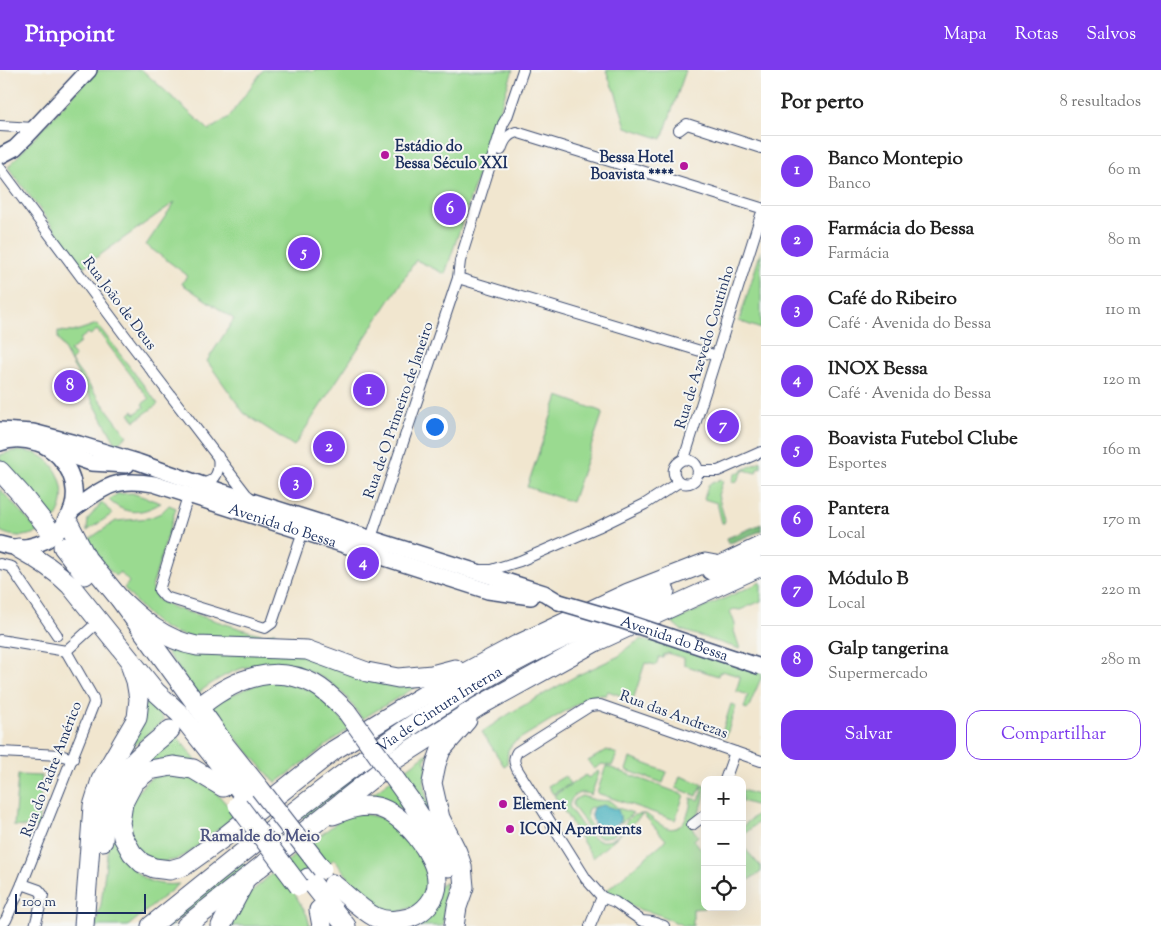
<!DOCTYPE html>
<html lang="pt">
<head>
<meta charset="utf-8">
<style>
	:root { --surface:#fff; --page:#f6f6f6; --text:#222; --muted:#767676; --line:#e0e0e0; --accent:#7c3aed }
	body { margin:0; font-family:"Sorts Mill Goudy",serif; background:var(--page); color:var(--text) }
	.controls { position:absolute; right:15px; bottom:15px; display:grid; overflow:hidden; border-radius:10px; box-shadow:0 5px 20px #0002 }
	.controls button { width:45px; height:45px; display:grid; place-items:center; padding:0; border:0; border-bottom:1px solid var(--line); background:var(--surface); color:var(--text); font:25px sans-serif }
	.scale { position:absolute; left:15px; bottom:12px; width:131px; box-sizing:border-box; padding-left:5px; border:2px solid #1b2f5e; border-top:0; font-size:14px; line-height:18px; white-space:nowrap; color:#1b2f5e; -webkit-text-stroke:4px #f6f6f2; paint-order:stroke }
	.you { position:absolute; left:434px; top:356px; width:18px; height:18px; margin:-12px; border:4px solid #fff; border-radius:50%; background:#1a73e8; box-shadow:0 0 0 8px #1a73e833 }
	.badge { display:grid; place-items:center; width:32px; height:32px; border-radius:50%; background:var(--accent); color:#fff; font-size:16px; font-weight:700 }
	.pin { position:absolute; translate:-50% -50%; border:2px solid #fff; box-shadow:0 1px 5px #0006 }
	.list { margin:0; padding:0; list-style:none }
	h2 { display:flex; justify-content:space-between; align-items:center; height:65px; margin:0; padding:0 20px; font-size:21px }
	h2 small { font-size:16px; font-weight:400; color:var(--muted) }
	.list li { display:grid; grid-template-columns:32px 1fr auto; gap:15px; align-items:center; box-sizing:border-box; height:70px; padding:0 20px; border-top:1px solid var(--line) }
	.list b { display:block; font-size:19px; white-space:nowrap }
	.list p { margin:0; font-size:16px; white-space:nowrap; color:var(--muted) }
	.list em { font-size:16px; font-style:normal; color:var(--muted) }
	.actions { display:flex; gap:10px; padding:15px 20px }
	.actions a { flex:1; padding:11px 0; border:1px solid var(--accent); border-radius:15px; text-align:center; font-size:18px; color:var(--accent) }
	.actions .main { background:var(--accent); color:#fff }
	.icon { flex:none; width:28px; height:28px; fill:none; stroke:currentColor; stroke-width:2; stroke-linecap:round; stroke-linejoin:round }
	.map { position:relative; flex:none; width:761px; height:856px; overflow:hidden }
	header { display:flex; align-items:center; gap:30px; box-sizing:border-box; height:70px; padding:0 25px; background:var(--accent); color:#fff }
	header strong { font-size:24px }
	nav { display:flex; gap:28px; margin-inline-start:auto; font-size:18px }
	main { display:flex }
	aside { flex:1; background:var(--surface) }
	.map>svg:first-child { display:block }
</style>
</head>
<body>
<header>
<strong>Pinpoint</strong>
<nav><a>Mapa</a><a>Rotas</a><a>Salvos</a></nav>
</header>
<main>
<div class="map">
<svg width="761" height="856" viewBox="0 0 761 856">
	<rect width="100%" height="100%" fill="#f6f6f2"/>
	<filter id="ink" filterUnits="userSpaceOnUse"><feTurbulence type="fractalNoise" baseFrequency=".02" numOctaves="2"/><feDisplacementMap in="SourceGraphic" scale="10" xChannelSelector="R" yChannelSelector="G"/><feConvolveMatrix kernelMatrix="1 2 1 2 8 2 1 2 1" color-interpolation-filters="sRGB"/></filter>
	<filter id="wash" filterUnits="userSpaceOnUse"><feTurbulence type="fractalNoise" baseFrequency=".0096" numOctaves="4" result="noise"/><feDisplacementMap in="SourceGraphic" scale="20" xChannelSelector="R" yChannelSelector="G"/><feGaussianBlur stdDeviation="1.12" result="paint"/><feColorMatrix in="noise" values="0 0 0 0 0 0 0 0 0 0 0 0 0 0 0 0 0 1.4 0 .05"/><feComposite in="paint" operator="in"/></filter>
	<g filter="url(#wash)">
		<rect width="100%" height="100%" fill="#f1e6cf"/>
		<g fill="#9ada90" stroke="#5a8477">
			<path d="M96,0H142L209,60L229,47L263,0H309L312,2L314,0H513L445,204L416,190L294,376L244,343L207,291L234,249L182,214L187,205L146,175L175,132L83,197L8,97Z"/>
			<path d="M606,0H686L662,69L626,57L614,18L612,17Z"/>
			<path d="M761,181V259L739,251Z"/>
			<path d="M97,254L158,334L135,351L129,344L133,341L135,344L144,337L142,334L149,329L97,260L90,265L88,263L79,270L81,272L70,281L75,287L71,291L127,366L116,374L58,268V261L73,262Z"/>
			<path d="M558,326L603,342L572,432L527,417Z"/>
			<path d="M13,381C23,381 34,381 43,387C64,401 70,433 52,452L0,393V385Z"/>
			<path d="M761,391V398L758,397L756,403L744,400L736,412L732,411L735,404Z"/>
			<path d="M721,409L723,411L718,425L725,450L724,453H722L717,433L704,429L708,415Z"/>
			<path d="M0,419L39,462C26,467 12,468 0,461Z"/>
			<path d="M132,423L161,433C142,444 126,446 109,430L117,424Z"/>
			<path d="M102,432L112,444L87,461L88,449Z"/>
			<path d="M169,435L176,438L152,517L158,530L175,538L245,560L265,565L275,561L273,564L278,565V569C245,569 196,574 166,559C150,550 136,532 124,518L129,512L120,502L115,506C104,495 95,483 89,469L116,451L149,448L161,443Z"/>
			<path d="M761,512V531L740,540L734,539L730,541L735,554L734,561L740,579L681,560L672,552Z"/>
			<path d="M652,567L761,603V608L748,639L744,638L748,625L736,621L740,608L739,606L722,601L721,603L719,602L718,606L684,595V588L667,583L666,585L664,584L663,588L659,587L656,595L645,593L633,630L608,621L606,625H596L587,628L513,673L508,680L507,694L504,696L482,662L512,642L576,606L619,586L627,578L641,569L651,572Z"/>
			<path d="M157,569L294,581L424,612L362,649C355,639 348,627 338,619C307,592 263,586 226,605C216,610 206,617 197,624Z"/>
			<path d="M270,609L315,621L350,658L276,713L209,638L219,630Z"/>
			<path d="M491,613L494,617C425,656 366,700 304,749L301,746L372,690Z"/>
			<path d="M146,626L164,650L122,686Z"/>
			<path d="M731,634L736,636L726,667L721,666Z"/>
			<path d="M175,664L198,693L135,697Z"/>
			<path d="M607,680L617,684L612,696L602,694L594,699L588,691Z"/>
			<path d="M429,682L424,692L427,694L424,715L430,744L409,745L400,738L368,727Z"/>
			<path d="M630,688L667,702L663,713L626,700Z"/>
			<path d="M606,696L684,725L675,750L597,723Z"/>
			<path d="M598,701L599,703L591,725C581,720 571,724 569,736C572,743 578,749 582,756C590,770 607,778 620,763C624,758 625,751 631,747C635,744 641,744 646,744C652,748 657,753 663,756C681,767 691,742 691,728L699,730L703,721L701,720L703,715H705C705,732 701,743 689,754L698,766L694,770L705,784L704,838L693,839V856H684L657,844L641,840L617,830L605,822L666,770L643,744L593,788L554,725L586,705L588,708Z"/>
			<path d="M184,703L214,720L236,745L187,784L175,790L161,792L148,788L132,773L127,747L133,727L148,710L160,704Z"/>
			<path d="M18,705L42,706L38,758L14,756Z"/>
			<path d="M565,706L570,714L553,724L548,716Z"/>
			<path d="M680,706L702,714L697,726L676,718Z"/>
			<path d="M742,720L761,726V737L742,731Z"/>
			<path d="M582,726L595,730L610,731L618,738L633,743L621,753L620,752V746L598,736L593,738L591,737L588,739C582,758 606,770 619,757H620L614,765C596,771 591,764 583,750C578,741 564,732 582,726Z"/>
			<path d="M358,743L395,750L426,789L431,815L421,834L393,844L371,836L334,789L293,821L307,845L310,856H226L242,830L276,800L340,750Z"/>
			<path d="M757,744L761,750L742,766V757Z"/>
			<path d="M111,752C124,787 133,819 179,814L128,856H95L101,834Z"/>
			<path d="M742,775L761,797V802L742,814Z"/>
			<path d="M242,792L246,796L170,856H164Z"/>
			<path d="M445,811L443,856H403Z"/>
		</g>
		<path fill="#7bba7a" stroke="#4b746c" d="M761,454V461L728,474L727,468Z"/>
		<path fill="#3faebc" stroke="#2d6e8d" d="M603,735L618,740L620,746V752C611,760 604,760 594,754L591,743L593,738Z"/>
	</g>
	<g filter="url(#ink)">
		<g fill="none" stroke-linecap="round" stroke-linejoin="round">
			<g stroke="#3b4a6f" stroke-width="12">
				<g id="minor">
					<path d="M0,56L34,58"/>
					<path d="M679,60L687,54L761,78"/>
					<path d="M501,80C504,71 507,65 516,62L761,138"/>
					<path d="M0,98L129,271L246,424L253,430"/>
					<path d="M458,208L717,286"/>
					<path d="M684,389C692,390 697,393 698,401"/>
					<path d="M698,401H718L761,382"/>
					<path d="M679,412C670,403 673,394 684,389L761,145"/>
					<path d="M201,413C217,413 220,400 218,386"/>
					<path d="M188,426L159,520L165,527L265,558L272,553L303,461"/>
					<path d="M369,474L458,208L460,191L503,54L507,47L523,0"/>
					<path d="M0,494L12,497L15,503L57,565"/>
					<path d="M482,500H491L520,491L598,457L645,434L679,412C689,416 697,412 698,401"/>
					<path d="M0,570L66,581"/>
					<path d="M66,581L98,552"/>
					<path d="M0,682L60,685L73,689"/>
					<path d="M725,710L735,682"/>
					<path d="M692,755L705,745"/>
					<path d="M22,814L39,820L43,825L35,856"/>
					<path d="M1,856L6,850L22,814L94,633L93,628L66,581"/>
					<path d="M590,856L602,827"/>
					<path d="M664,856L652,852L642,851L615,832L602,827L586,809L517,699C514,692 513,689 517,682L590,636L600,635L761,691"/>
				</g>
			</g>
			<g stroke="#3b4a6f" stroke-width="18">
				<g id="secondary">
					<path d="M0,86L15,78L25,68L89,0"/>
					<path d="M0,360L33,362L79,374L138,392L223,422L544,523L559,532"/>
					<path d="M0,373C13,368 24,369 37,373C45,375 53,381 59,387C99,430 54,492 0,474"/>
					<path d="M54,380L91,393L127,395"/>
					<path id="s1" d="M71,441C103,418 113,407 154,414L488,521L531,527"/>
				</g>
			</g>
			<g stroke="#3b4a6f" stroke-width="21">
				<g id="motorway">
					<path d="M0,401L21,424L48,458"/>
					<path d="M67,450L87,489L119,528L210,653L224,674L260,719"/>
					<path d="M63,477L85,505"/>
					<path d="M18,478C38,489 54,499 70,515L156,622L180,644L247,729"/>
					<path d="M711,500L761,476"/>
					<path d="M119,528C143,551 164,570 197,576L307,580L367,602L398,608L432,605L455,599"/>
					<path d="M203,634C235,609 275,593 314,614C327,621 337,632 347,642"/>
					<path d="M223,717L193,699L173,696L149,700L134,712L123,733L120,753L123,767L132,783L142,793L154,798L170,800L184,796L223,768L334,680L431,621L517,575L628,523L705,493L721,496"/>
					<path d="M410,730L442,780L449,797"/>
					<path d="M103,771C104,758 104,745 108,732C118,700 146,680 170,660"/>
					<path d="M308,808L346,856"/>
					<path d="M333,814C346,824 360,839 375,847C386,852 398,851 409,848C424,843 438,828 437,811C437,785 403,743 377,737C361,734 348,739 333,745"/>
					<path d="M319,840L322,856"/>
					<path d="M84,856L93,736L101,710L137,648L139,629L136,611L131,597"/>
					<path id="s2" d="M151,856C264,766 375,671 502,599C554,570 611,546 665,521"/>
					<path d="M186,856L396,689L479,636L595,572L761,496"/>
					<path d="M221,856L243,815"/>
					<path d="M454,856L457,837L464,817L462,796L457,782L440,748L432,713L436,694L441,680L467,650"/>
				</g>
			</g>
			<use href="#minor" stroke="#fff" stroke-width="10"/>
			<use href="#secondary" stroke="#fff" stroke-width="15"/>
			<use href="#motorway" stroke="#fff" stroke-width="19"/>
			<g stroke="#3b4a6f" stroke-width="18" stroke-linecap="butt">
				<g id="secondary-bridge">
					<path id="s3" d="M559,532L620,550L761,597"/>
				</g>
			</g>
			<g stroke="#3b4a6f" stroke-width="21" stroke-linecap="butt">
				<g id="motorway-bridge">
					<path d="M347,642L410,730"/>
					<path d="M260,719L322,799"/>
					<path d="M238,735L299,816"/>
				</g>
			</g>
			<use href="#secondary-bridge" stroke="#fff" stroke-width="15"/>
			<use href="#motorway-bridge" stroke="#fff" stroke-width="19"/>
		</g>
	</g>
	<g fill="#b5179e" stroke="#f6f6f2" stroke-width="2">
		<circle cx="385" cy="85" r="5"/>
		<circle cx="684" cy="96" r="5"/>
		<circle cx="503" cy="734" r="5"/>
		<circle cx="510" cy="759" r="5"/>
	</g>
	<g text-anchor="middle" stroke-width="4" stroke-linejoin="round" paint-order="stroke">
		<g font-size="15" font-weight="bold" fill="#1b2f5e" stroke="#f6f6f2" text-anchor="start">
			<text x="395" y="81">Estádio do<tspan x="395" dy="17">Bessa Século XXI</tspan></text>
			<text x="674" y="92" text-anchor="end">Bessa Hotel<tspan x="674" dy="17">Boavista ****</tspan></text>
			<text x="513" y="739">Element</text>
			<text x="520" y="764">ICON Apartments</text>
		</g>
		<g font-size="15" fill="#1b2f5e" stroke="#f6f6f2">
			<text transform="translate(120 233) rotate(53)" y="5">Rua João de Deus</text>
			<text transform="translate(704 277) rotate(-73)" y="5">Rua de Azevedo Coutinho</text>
			<text transform="translate(398 340) rotate(-71)" y="5">Rua de O Primeiro de Janeiro</text>
			<text dy="5" stroke="none"><textPath href="#s1" startOffset="226">Avenida do Bessa</textPath></text>
			<text dy="5" stroke="none"><textPath href="#s3" startOffset="121">Avenida do Bessa</textPath></text>
			<text dy="5" stroke="none"><textPath href="#s2" startOffset="361">Via de Cintura Interna</textPath></text>
			<text transform="translate(674 644) rotate(20)" y="5">Rua das Andrezas</text>
			<text transform="translate(51 699) rotate(-69)" y="5">Rua do Padre Américo</text>
		</g>
		<g font-size="16" font-weight="bold" fill="#4f5682" stroke="#f6f6f2">
			<text x="260" y="771">Ramalde do Meio</text>
		</g>
	</g>
</svg>
<div class="controls">
<button>+</button>
<button>−</button>
<button><svg class="icon" aria-label="locate" viewBox="0 0 24 24"><circle cx="12" cy="12" r="6"/><path d="M12 2v4M12 18v4M2 12h4M18 12h4"/></svg></button>
</div>
<div class="scale">100 m</div>
<div class="you"></div>
<div class="pin badge" style="left:369px;top:320px">1</div>
<div class="pin badge" style="left:329px;top:377px">2</div>
<div class="pin badge" style="left:296px;top:413px">3</div>
<div class="pin badge" style="left:363px;top:493px">4</div>
<div class="pin badge" style="left:304px;top:183px">5</div>
<div class="pin badge" style="left:450px;top:139px">6</div>
<div class="pin badge" style="left:723px;top:356px">7</div>
<div class="pin badge" style="left:70px;top:316px">8</div>
</div>
<aside>
<h2>Por perto<small>8 resultados</small></h2>
<ul class="list">
<li><span class="badge">1</span><div><b>Banco Montepio</b><p>Banco</p></div><em>60 m</em></li>
<li><span class="badge">2</span><div><b>Farmácia do Bessa</b><p>Farmácia</p></div><em>80 m</em></li>
<li><span class="badge">3</span><div><b>Café do Ribeiro</b><p>Café · Avenida do Bessa</p></div><em>110 m</em></li>
<li><span class="badge">4</span><div><b>INOX Bessa</b><p>Café · Avenida do Bessa</p></div><em>120 m</em></li>
<li><span class="badge">5</span><div><b>Boavista Futebol Clube</b><p>Esportes</p></div><em>160 m</em></li>
<li><span class="badge">6</span><div><b>Pantera</b><p>Local</p></div><em>170 m</em></li>
<li><span class="badge">7</span><div><b>Módulo B</b><p>Local</p></div><em>220 m</em></li>
<li><span class="badge">8</span><div><b>Galp tangerina</b><p>Supermercado</p></div><em>280 m</em></li>
</ul>
<div class="actions"><a class="main">Salvar</a><a>Compartilhar</a></div>
</aside>
</main>
</body>
</html>
